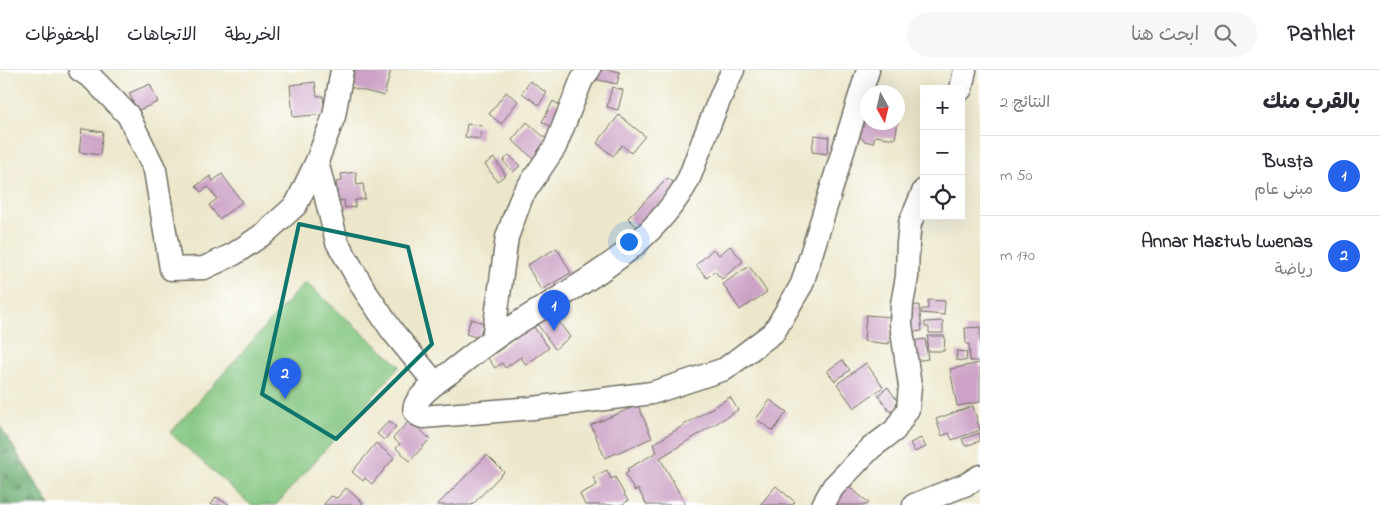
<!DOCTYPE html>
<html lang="ar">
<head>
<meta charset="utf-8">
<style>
	:root { --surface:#fff; --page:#f7f7f7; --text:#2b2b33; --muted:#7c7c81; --line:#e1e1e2; --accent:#2563eb }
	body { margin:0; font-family:"Indie Flower","Playpen Sans Arabic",sans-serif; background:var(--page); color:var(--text); direction:rtl }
	.controls { position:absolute; right:15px; top:15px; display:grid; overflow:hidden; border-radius:0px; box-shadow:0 5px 20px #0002 }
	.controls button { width:45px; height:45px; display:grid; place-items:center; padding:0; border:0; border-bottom:1px solid var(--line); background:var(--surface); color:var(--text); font:25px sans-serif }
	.compass { position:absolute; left:860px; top:15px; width:45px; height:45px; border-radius:50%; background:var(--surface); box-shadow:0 5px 20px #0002; rotate:172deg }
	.you { position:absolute; left:628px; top:171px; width:18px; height:18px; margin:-12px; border:4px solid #fff; border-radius:50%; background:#1a73e8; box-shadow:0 0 0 8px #1a73e833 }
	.badge { display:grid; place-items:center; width:32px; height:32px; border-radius:50%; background:var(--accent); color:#fff; font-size:16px; font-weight:700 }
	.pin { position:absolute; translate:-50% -41px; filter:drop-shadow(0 1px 2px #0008) }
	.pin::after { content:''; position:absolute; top:26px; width:18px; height:15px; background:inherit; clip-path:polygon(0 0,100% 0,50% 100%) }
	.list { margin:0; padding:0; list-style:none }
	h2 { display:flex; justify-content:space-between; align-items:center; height:65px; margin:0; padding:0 20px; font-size:21px }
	h2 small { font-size:16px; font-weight:400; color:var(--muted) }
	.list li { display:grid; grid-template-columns:32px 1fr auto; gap:15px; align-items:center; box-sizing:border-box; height:80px; padding:0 20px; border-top:1px solid var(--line) }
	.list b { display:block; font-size:19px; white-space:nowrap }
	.list p { margin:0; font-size:16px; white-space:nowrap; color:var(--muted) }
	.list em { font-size:16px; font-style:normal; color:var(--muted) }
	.icon { flex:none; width:28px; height:28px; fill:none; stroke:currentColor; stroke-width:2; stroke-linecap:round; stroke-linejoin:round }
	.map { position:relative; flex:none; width:980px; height:435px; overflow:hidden; direction:ltr }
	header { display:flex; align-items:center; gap:30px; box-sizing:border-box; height:70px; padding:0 25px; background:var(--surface); border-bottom:1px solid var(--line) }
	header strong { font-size:24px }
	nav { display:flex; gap:28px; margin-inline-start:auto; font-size:18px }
	.search { width:350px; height:45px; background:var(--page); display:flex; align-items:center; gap:12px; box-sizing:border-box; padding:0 18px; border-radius:28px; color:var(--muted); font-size:19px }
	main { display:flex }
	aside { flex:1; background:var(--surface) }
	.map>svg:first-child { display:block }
</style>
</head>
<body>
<header>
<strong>Pathlet</strong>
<div class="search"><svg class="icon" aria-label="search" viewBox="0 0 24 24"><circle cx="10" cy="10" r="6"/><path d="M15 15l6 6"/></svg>ابحث هنا</div>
<nav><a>الخريطة</a><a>الاتجاهات</a><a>المحفوظات</a></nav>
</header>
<main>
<aside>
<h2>بالقرب منك<small>النتائج: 2</small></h2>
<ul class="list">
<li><span class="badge">1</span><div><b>Busṭa</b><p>مبنى عام</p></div><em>50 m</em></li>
<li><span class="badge">2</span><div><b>Annar Maɛtub Lwenas</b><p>رياضة</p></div><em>170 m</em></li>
</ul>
</aside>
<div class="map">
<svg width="980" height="435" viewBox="0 0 980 435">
	<defs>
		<pattern id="forest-firs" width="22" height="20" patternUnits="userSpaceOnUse" patternTransform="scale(1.25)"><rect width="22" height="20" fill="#69aa6e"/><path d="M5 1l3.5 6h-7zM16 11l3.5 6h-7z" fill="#578b5b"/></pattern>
	</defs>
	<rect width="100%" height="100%" fill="#fff"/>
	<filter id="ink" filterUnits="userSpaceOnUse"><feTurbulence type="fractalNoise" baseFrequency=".02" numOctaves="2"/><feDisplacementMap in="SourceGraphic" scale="10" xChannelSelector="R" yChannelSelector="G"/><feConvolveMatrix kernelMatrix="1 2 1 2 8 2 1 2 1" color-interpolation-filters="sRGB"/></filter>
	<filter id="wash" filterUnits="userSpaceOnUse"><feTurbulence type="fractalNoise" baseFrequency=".0096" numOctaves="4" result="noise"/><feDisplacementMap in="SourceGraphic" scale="20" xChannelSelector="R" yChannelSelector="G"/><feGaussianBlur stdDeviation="1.12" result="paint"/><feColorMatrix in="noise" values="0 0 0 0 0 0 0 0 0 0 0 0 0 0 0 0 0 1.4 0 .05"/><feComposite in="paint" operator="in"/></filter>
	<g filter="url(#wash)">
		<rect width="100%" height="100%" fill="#ece7cb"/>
		<path fill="#82c57f" stroke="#567855" d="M305,212L400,296L276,435H251L170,363Z"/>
		<path fill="url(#forest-firs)" stroke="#4a6a4c" d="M0,356L50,435H0Z"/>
		<g id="blocks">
			<g fill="#cca3c6">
				<path d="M355,0H391L384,26L350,17Z"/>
				<path d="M596,0H611L620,2L617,14L594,9Z"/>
				<path d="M530,11L547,23L539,35L522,23Z"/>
				<path d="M315,12L317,26H323L325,44L293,47L290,15Z"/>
				<path d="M150,14L158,32L137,41L129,23Z"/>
				<path d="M612,17L623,20L618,40L607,37Z"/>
				<path d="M506,22L518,31L501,54L489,44Z"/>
				<path d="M553,31L565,38L555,58L542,52Z"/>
				<path d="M868,37V52H898L895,69L875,66L873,73L864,71L859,65Z"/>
				<path d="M619,45L645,66L631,83L622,75L613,86L597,73Z"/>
				<path d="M527,52L552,74L536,91L512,70Z"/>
				<path d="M467,54L482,56L480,69L465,67Z"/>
				<path d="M82,59L103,62L100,85L79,82Z"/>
				<path d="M814,65L829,67L827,84L812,82Z"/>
				<path d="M509,85L520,96L513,102L503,91Z"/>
				<path d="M494,88L506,105L497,111L485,94Z"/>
				<path d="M356,102L357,115L363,114L365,129L355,130V137L345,138L344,130L338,131L336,112L342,111L341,104Z"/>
				<path d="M222,104L242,132L219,149L209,135L217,129L208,117L201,122L196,116L210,106L213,111Z"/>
				<path d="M668,108L678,117L637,157L628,148Z"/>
				<path d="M730,176L743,191L722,209L714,201L707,208L696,195L713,179L719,185Z"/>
				<path d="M557,178L571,203L541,220L527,195Z"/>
				<path d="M749,196L767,222L740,240L723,214Z"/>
				<path d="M928,230L945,231L944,245L921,243L922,239H928Z"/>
				<path d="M919,235L922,261L907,263L904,237Z"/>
				<path d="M553,244L570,267L555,279L538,255Z"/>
				<path d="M866,245L892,247L889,274L864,271Z"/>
				<path d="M471,249L484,253L479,268L466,264Z"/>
				<path d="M943,251V263H929V257H925V252Z"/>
				<path d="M533,256L549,278L526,295L521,287L505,298L502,293L495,298L488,288Z"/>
				<path d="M980,257V291H970L969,274H966L965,258Z"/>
				<path d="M928,266H945L944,281H927Z"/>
				<path d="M925,269L928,289L915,291L912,271Z"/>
				<path d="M957,281L967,282L966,291L956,290Z"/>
				<path d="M842,290L850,300L835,311L827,301Z"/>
				<path d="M866,293L883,317L854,338L837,314Z"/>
				<path d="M980,293V332L957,336L950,299Z"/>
				<path d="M888,317L900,335L890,342L878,325Z"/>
				<path d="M730,327L738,340L660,388L686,435H647L638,419L635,421L625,404L629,402L627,399L657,382L653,374Z"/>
				<path d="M770,330L787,342L773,361L756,349Z"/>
				<path d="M638,335L652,368L605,388L591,355Z"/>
				<path d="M973,336L980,360L952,370L949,363L942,366L936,349Z"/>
				<path d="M410,350L430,369L410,391L396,378L400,374L393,368Z"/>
				<path d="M389,351L396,357L384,370L377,364Z"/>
				<path d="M980,363V371L965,376L962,369Z"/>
				<path d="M921,368L926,377L915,382L910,373Z"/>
				<path d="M376,373L394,388L372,414L365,408L363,411L352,402Z"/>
				<path d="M487,385L504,402L472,435H437Z"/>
				<path d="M607,400L611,409L615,407L628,431L621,435H585L580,424L597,415L593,407Z"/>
				<path d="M847,415L869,433L867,435H832Z"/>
				<path d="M776,416L795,432L792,435H760Z"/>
				<path d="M346,418L363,433L361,435H323L331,426L337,428Z"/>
				<path d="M216,427L230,435H211Z"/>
			</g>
		</g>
	</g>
	<g filter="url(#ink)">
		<use href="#blocks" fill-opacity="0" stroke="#6f6d63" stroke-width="1"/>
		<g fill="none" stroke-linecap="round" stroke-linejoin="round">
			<g stroke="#6f6d63" stroke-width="25">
				<g id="minor">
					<path d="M80,0L92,8L128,45L155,100L171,199L204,198L234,184L265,163L296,135L317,91"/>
					<path d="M342,0L334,46L317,91L337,172L365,221L393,262L435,313"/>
					<path d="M733,0C719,27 709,56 698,84C694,94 691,106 685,116C643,185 575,216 510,258C489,271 471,286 452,301C443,308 395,339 423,347L533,338L652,323L725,299L774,262L802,214L868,0"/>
					<path d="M961,19L965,0"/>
					<path d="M493,269L507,167L522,126L555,77L582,9L589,0"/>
					<path d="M823,435L833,417L871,378L895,360L908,339L910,316L901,254L902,234L907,207L908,173L910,153L924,120"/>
					<path d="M914,435L967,414L980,406"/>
				</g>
			</g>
			<use href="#minor" stroke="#fff" stroke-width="22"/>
		</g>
	</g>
	<path fill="none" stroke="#0f766e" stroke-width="4" stroke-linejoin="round" d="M299,154L408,177L432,274L336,369L262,324Z"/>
</svg>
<div class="controls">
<button>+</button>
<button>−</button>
<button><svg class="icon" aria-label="locate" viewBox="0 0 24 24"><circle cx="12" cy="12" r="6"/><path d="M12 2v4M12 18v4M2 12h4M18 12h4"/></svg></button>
</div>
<svg class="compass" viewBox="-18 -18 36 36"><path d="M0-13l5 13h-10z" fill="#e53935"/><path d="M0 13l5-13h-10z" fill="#7c7c81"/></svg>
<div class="you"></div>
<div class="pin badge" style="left:554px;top:261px">1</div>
<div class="pin badge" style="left:285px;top:329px">2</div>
</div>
</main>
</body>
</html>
